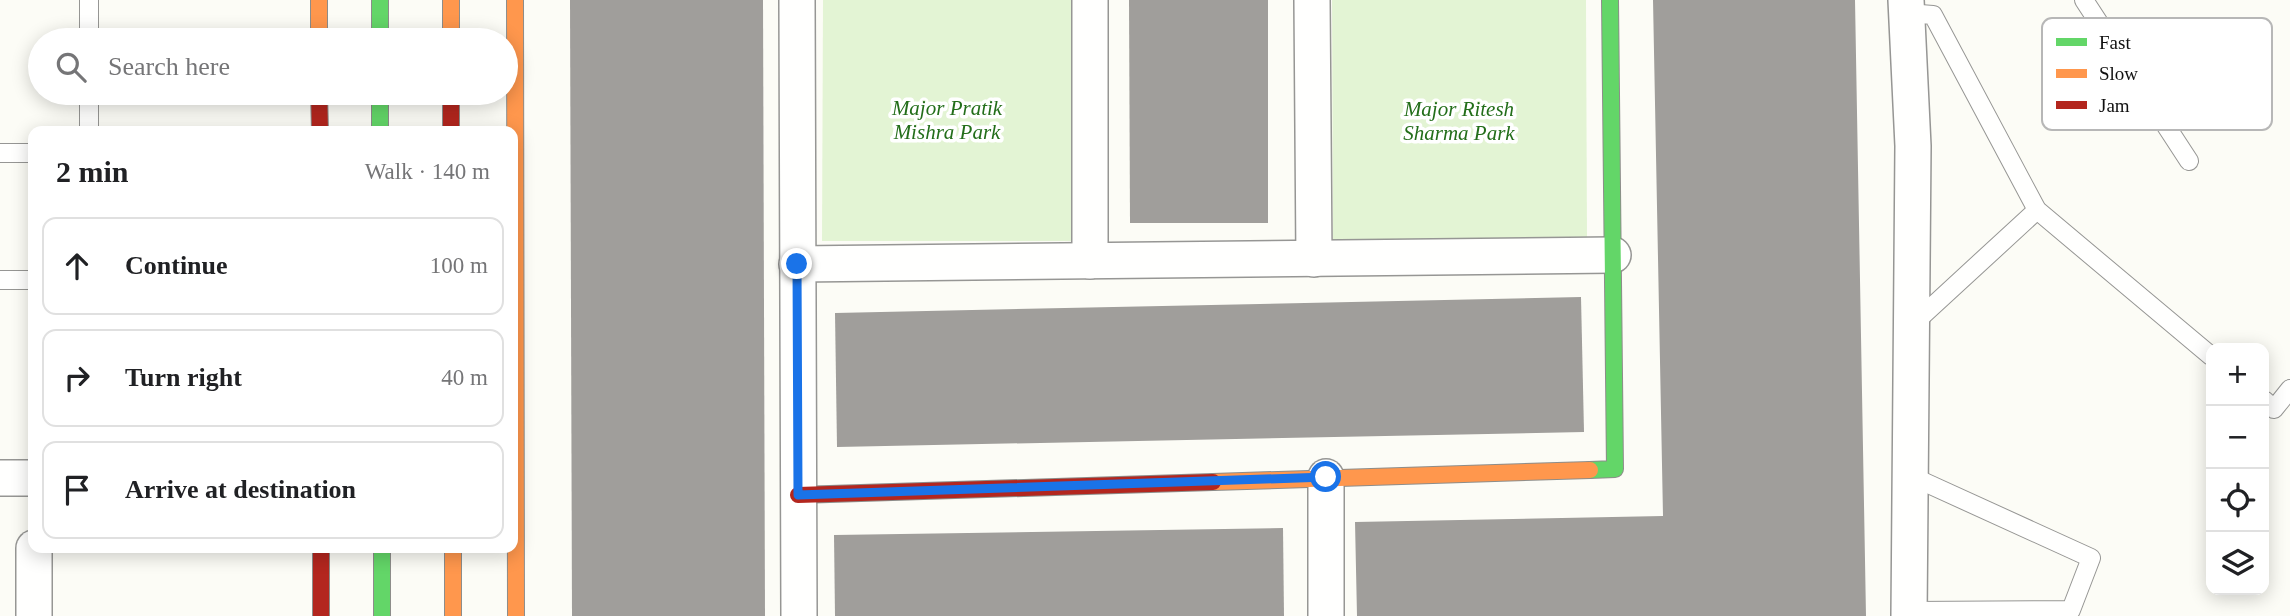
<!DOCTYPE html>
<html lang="en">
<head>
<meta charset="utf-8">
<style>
	:root { --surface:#fff; --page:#f2f2f2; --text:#202124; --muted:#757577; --line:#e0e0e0 }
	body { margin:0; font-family:Georgia,serif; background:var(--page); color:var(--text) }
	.controls { position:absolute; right:21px; bottom:21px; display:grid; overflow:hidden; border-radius:14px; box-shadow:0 4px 18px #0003 }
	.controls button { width:63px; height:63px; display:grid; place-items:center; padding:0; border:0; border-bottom:2px solid var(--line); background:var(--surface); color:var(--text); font:35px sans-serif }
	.stop { position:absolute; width:21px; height:21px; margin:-16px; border:5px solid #1a73e8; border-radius:50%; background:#fff }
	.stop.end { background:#1a73e8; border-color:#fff; box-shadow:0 2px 7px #0008 }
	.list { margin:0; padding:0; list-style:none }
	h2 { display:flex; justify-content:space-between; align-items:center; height:91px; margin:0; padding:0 28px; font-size:30px }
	h2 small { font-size:23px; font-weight:400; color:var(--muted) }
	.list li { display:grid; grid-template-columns:46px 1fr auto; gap:21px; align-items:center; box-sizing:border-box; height:98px; margin:0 14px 14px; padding:0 14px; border:2px solid var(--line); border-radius:14px }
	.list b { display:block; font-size:26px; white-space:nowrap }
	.list em { font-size:23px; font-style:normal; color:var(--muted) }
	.icon { flex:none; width:38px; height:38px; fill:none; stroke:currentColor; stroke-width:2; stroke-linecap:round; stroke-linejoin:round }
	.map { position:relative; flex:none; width:2290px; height:616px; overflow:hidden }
	.search { position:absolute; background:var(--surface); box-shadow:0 4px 18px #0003; left:28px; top:28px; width:490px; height:77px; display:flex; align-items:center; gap:18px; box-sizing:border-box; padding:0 24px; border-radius:38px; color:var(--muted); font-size:26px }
	.panel { position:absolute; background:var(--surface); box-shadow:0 4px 18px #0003; left:28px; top:126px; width:490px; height:427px; border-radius:14px }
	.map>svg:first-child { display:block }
</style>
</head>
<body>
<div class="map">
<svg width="2290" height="616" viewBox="0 0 2290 616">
	<rect width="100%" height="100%" fill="#fcfcf6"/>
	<g fill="#e3f4d4">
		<path d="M823,0H1071V241H822Z"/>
		<path d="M1332,0H1586L1587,240L1333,242Z"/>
	</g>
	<g fill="#a09e9b">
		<path d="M570,0H763L765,616H572Z"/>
		<path d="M1129,0H1268V223H1130Z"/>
		<path d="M1653,0H1855L1866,616H1357L1355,522L1663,516Z"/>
		<path d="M1581,297L1584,432L837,447L835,313Z"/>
		<path d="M1283,528L1284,616H835L834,535Z"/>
	</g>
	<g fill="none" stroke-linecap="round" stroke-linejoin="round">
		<g stroke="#969694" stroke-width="20">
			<g id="lane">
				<path d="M2084,0L2189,161"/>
				<path d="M1907,13L1933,15L2037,210L2211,356"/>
				<path d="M89,40V0"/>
				<path d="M89,131V93"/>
				<path d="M0,153H33"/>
				<path d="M0,280H33"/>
				<path d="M1911,326L2037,210"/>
				<path d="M2264,400L2274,409L2290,389"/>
				<path d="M1910,611L2071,610L2091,558L1911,476"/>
			</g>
		</g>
		<g stroke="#969694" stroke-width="38">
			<g id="street">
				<path d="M797,0L799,616"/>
				<path d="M1312,0L1314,259"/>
				<path d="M1906,0L1913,146L1909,616"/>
				<path d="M1090,261V0"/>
				<path d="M797,264L1613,255"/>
				<path d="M0,478H33"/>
				<path d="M34,616V548"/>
				<path d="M1326,616V477"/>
			</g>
		</g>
		<g stroke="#8d8d8a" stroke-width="18">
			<g id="fast">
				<path d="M380,0V40"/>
				<path d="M380,93V131"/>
				<path d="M1590,470L1615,469L1610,0"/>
				<path d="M382,548V616"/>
			</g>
		</g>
		<g stroke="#8d8d8a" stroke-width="18">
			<g id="slow">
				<path d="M319,0V40"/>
				<path d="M451,0V40"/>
				<path d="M515,0L516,616"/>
				<path d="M1213,482L1590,470"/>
				<path d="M453,548V616"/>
			</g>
		</g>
		<g stroke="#8d8d8a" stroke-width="18">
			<g id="jam">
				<path d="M319,93L320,131"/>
				<path d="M451,93V131"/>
				<path d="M798,495L1213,482"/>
				<path d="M321,548V616"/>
			</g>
		</g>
		<use href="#lane" stroke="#fffffe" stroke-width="18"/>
		<use href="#street" stroke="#fffffe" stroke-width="35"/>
		<use href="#fast" stroke="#63d668" stroke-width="16"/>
		<use href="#slow" stroke="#ff974d" stroke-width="16"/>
		<use href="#jam" stroke="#b3261e" stroke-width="16"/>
	</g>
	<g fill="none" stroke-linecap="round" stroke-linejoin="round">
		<path stroke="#1a73e8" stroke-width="9" d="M797,264L798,495L1326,477"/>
	</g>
	<g text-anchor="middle" stroke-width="7" stroke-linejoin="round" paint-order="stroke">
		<g font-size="21" font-style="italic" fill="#236e1a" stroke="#fff">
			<text x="947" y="115">Major Pratik<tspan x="947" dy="24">Mishra Park</tspan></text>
			<text x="1459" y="116">Major Ritesh<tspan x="1459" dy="24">Sharma Park</tspan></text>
		</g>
	</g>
	<rect x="2042" y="18" width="230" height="112" rx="10" fill="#fff" stroke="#b7b7b7" stroke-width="2"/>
	<rect x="2056" y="38" width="31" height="8" fill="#63d668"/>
	<rect x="2056" y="69" width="31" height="9" fill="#ff974d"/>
	<rect x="2056" y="101" width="31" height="8" fill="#b3261e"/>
	<g font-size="19" fill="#101010">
		<text x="2099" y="49">Fast</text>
		<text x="2099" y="80">Slow</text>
		<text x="2099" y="112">Jam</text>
	</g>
</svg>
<div class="controls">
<button>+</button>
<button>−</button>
<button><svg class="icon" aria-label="locate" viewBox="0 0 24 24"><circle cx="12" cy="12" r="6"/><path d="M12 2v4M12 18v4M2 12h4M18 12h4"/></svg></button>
<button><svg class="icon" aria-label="layers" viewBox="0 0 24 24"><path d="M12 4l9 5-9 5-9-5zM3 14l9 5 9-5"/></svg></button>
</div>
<div class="stop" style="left:1326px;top:477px"></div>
<div class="stop end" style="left:797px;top:264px"></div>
<div class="search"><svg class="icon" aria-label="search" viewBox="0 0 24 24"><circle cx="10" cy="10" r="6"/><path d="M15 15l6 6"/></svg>Search here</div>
<section class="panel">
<h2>2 min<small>Walk · 140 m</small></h2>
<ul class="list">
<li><svg class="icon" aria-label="ahead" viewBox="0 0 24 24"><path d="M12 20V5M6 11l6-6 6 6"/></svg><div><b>Continue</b></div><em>100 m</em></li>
<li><svg class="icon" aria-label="right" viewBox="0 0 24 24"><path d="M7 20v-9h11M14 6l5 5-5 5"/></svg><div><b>Turn right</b></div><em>40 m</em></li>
<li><svg class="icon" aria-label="arrive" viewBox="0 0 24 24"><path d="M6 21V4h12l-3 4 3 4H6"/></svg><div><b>Arrive at destination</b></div></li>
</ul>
</section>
</div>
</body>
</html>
